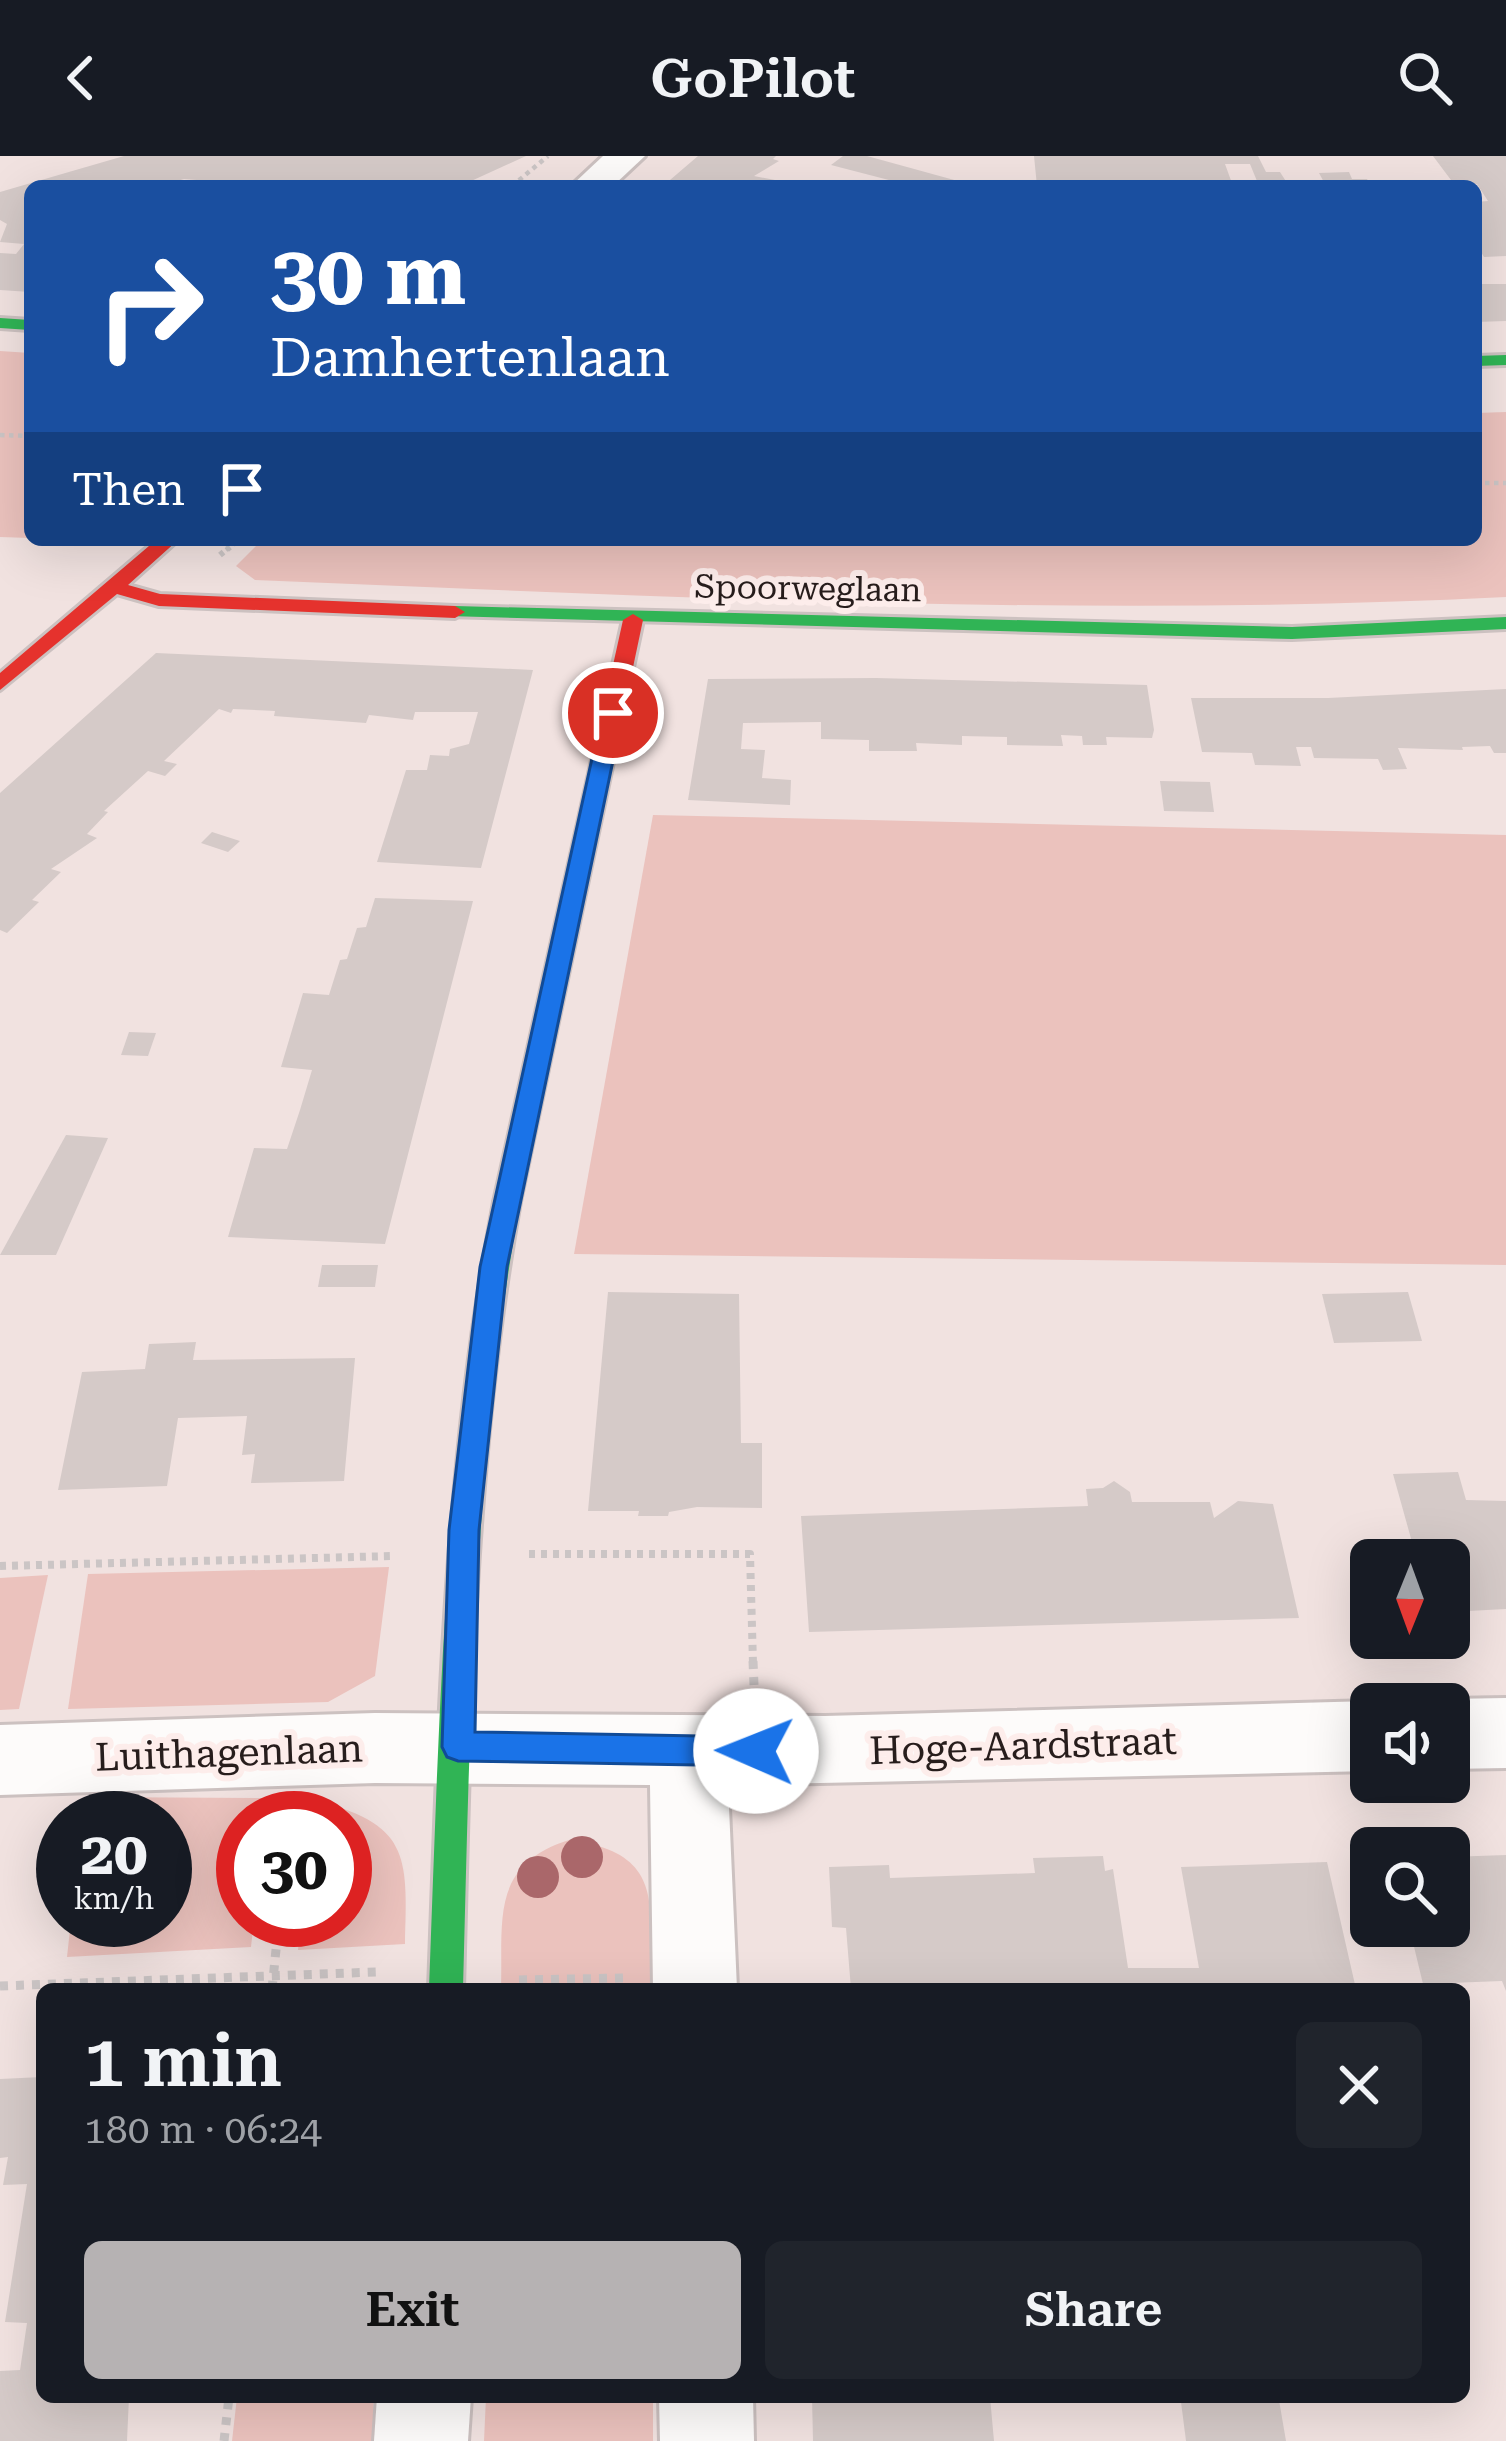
<!DOCTYPE html>
<meta charset="utf-8">
<style>
:root{--surface:#171b24;--page:#20242c;--text:#f1f3f6;--muted:#9ea1a6;--accent:#b6b2b3}
body{margin:0;font-family:"Roboto Serif",serif;background:var(--page);color:var(--text);height:100vh;display:flex;flex-direction:column;font-size:45px;white-space:nowrap}
*{box-sizing:border-box;margin:0}
p{font-size:39px;color:var(--muted)}
.icon{flex:none;width:66px;height:66px;fill:none;stroke:currentColor;stroke-width:2;stroke-linecap:round;stroke-linejoin:round}
.map{position:relative;flex:1;overflow:hidden}
.sheet{position:absolute;left:36px;top:1827px;width:1434px;height:420px;display:flex;flex-direction:column;background:var(--surface);border-radius:18px;box-shadow:0 12px 48px #0002}
.sheet>*{flex:none}
.guide{position:absolute;left:24px;top:24px;width:1458px;height:366px;border-radius:18px;box-shadow:0 12px 48px #0002;background:#1a4fa0;color:#fff;overflow:hidden}
.needle{width:78px;rotate:181deg}
.buttons{position:absolute;left:1350px;top:1383px;display:grid;gap:24px}
.buttons a{display:grid;place-items:center;width:120px;height:120px;border-radius:18px;background:var(--surface);box-shadow:0 12px 48px #0002;font-size:60px}
.speed{position:absolute;left:36px;top:1635px;display:flex;gap:24px;font-size:60px;font-weight:700;text-align:center}
.speed>*{display:grid;place-content:center;width:156px;height:156px;border-radius:50%;background:var(--surface);box-shadow:0 12px 48px #0002;line-height:1}
.speed small{font-size:30px;font-weight:400}
.speed .limit{border:18px solid #d22;background:#fff;color:#111}
.pin{position:absolute;display:grid;place-items:center;width:102px;height:102px;color:#fff;margin:-51px;border:6px solid #fff;border-radius:50%;box-shadow:0 3px 12px #0007}
.me{position:absolute;width:132px;margin:-66px;rotate:271deg;stroke-linejoin:round;filter:drop-shadow(0 0 9px #0008)}
.turn{display:flex;align-items:center;gap:42px;height:252px;padding:0 48px;font-size:54px}
.turn .icon{width:156px;height:156px;stroke-width:2.5}
.turn b{display:block;font-size:84px;line-height:102px}
.then{display:flex;align-items:center;height:114px;padding:0 48px;background:#0003;gap:24px;font-size:45px}
.round{display:grid;place-items:center;flex:none;width:126px;height:126px;border-radius:18px;background:var(--page)}
.summary{display:flex;align-items:center;justify-content:space-between;height:204px;padding:0 48px}
h1{font-size:72px;font-weight:600;line-height:90px}
.action{display:flex;gap:24px;margin-top:auto;padding:24px 48px}
.action a{flex:1;height:138px;border-radius:18px;background:var(--accent);color:#111;font-size:48px;font-weight:600;line-height:138px;text-align:center}
.action a+a{background:var(--page);color:var(--text)}
header{display:flex;justify-content:space-between;align-items:center;height:156px;padding:0 48px;background:var(--surface);font-size:54px;font-weight:600}
.map>svg:first-child{display:block}
.green{fill:#ebc2bd}
.building{fill:#d5cac8}
.lines{fill:none;stroke-linecap:round;stroke-linejoin:round}
.street-casing{stroke:#ccc1c0;stroke-width:6}
.fast-casing{stroke:#ccc1c0;stroke-width:6}
.jam-casing{stroke:#ccc1c0;stroke-width:6}
.path-far3{stroke:#cbc5c5;stroke-width:4.5;stroke-dasharray:4.5 4.5;stroke-linecap:butt}
.path-far2{stroke:#cbc5c5;stroke-width:6;stroke-dasharray:4.5 4.5;stroke-linecap:butt}
.path-far1{stroke:#cbc5c5;stroke-width:8;stroke-dasharray:6 6;stroke-linecap:butt}
.path{stroke:#cbc5c5;stroke-width:9;stroke-dasharray:8 8;stroke-linecap:butt}
.street{fill:#fdfbfa;fill-rule:evenodd}
.fast{fill:#30b455;fill-rule:evenodd}
.jam{fill:#e5322d;fill-rule:evenodd}
.tree{fill:#aa676a}
.route{fill:#1a73e8;stroke:#114b97;stroke-width:3}
.labels{text-anchor:middle;dominant-baseline:central;stroke-width:12;stroke-linejoin:round;paint-order:stroke}
.far-street-label{font-size:33px;fill:#271d1c;stroke:#fdedeb}
.street-label{font-size:39px;fill:#271d1c;stroke:#fdedeb}
</style>
<header><svg class="icon" aria-label="back" viewBox="0 0 24 24"><path d="M15 5l-7 7 7 7"/></svg>GoPilot<svg class="icon" aria-label="search" viewBox="0 0 24 24"><circle cx="10" cy="10" r="6"/><path d="M15 15l6 6"/></svg></header>
<div class="map">
<svg width="1506" height="2285" viewBox="0 0 1506 2285">
<rect width="100%" height="100%" fill="#f1e2e0"/>
<g class="green">
<path d="M0,195L30,197V382L0,381Z"/>
<path d="M1506,256V441C1089,462 672,441 255,424L236,410L262,384H1476V257Z"/>
<path d="M653,659L1506,679V1109L574,1098Z"/>
<path d="M389,1411L375,1520L328,1546L68,1553L88,1418Z"/>
<path d="M48,1419L19,1553L0,1554V1422Z"/>
<path d="M85,1641L270,1642L267,1662H243V1764H254L251,1791L67,1801L71,1764H165V1662H83Z"/>
<path d="M312,1644C409,1667 408,1698 405,1788L298,1794L301,1764H345V1662H310Z"/>
<path d="M569,1684C669,1697 649,1753 650,1833H501C503,1763 490,1709 569,1684Z"/>
<path d="M237,2241H374L372,2285H232Z"/>
<path d="M486,2241H653V2285H484Z"/>
</g>
<g class="building">
<path d="M124,0H526L469,26L477,30H271L184,23L160,30H30V136L0,134V97L16,98L24,88L0,86L7,68L0,64V36Z"/>
<path d="M698,0H776L773,3L779,5L754,20L775,24L770,30H663Z"/>
<path d="M843,0H867L976,30H912L831,9Z"/>
<path d="M1034,0H1258L1266,16H1280L1289,30H1259L1250,8H1225L1233,30H1037Z"/>
<path d="M1433,0H1506V100L1484,101L1476,88V46L1488,45L1477,28H1454Z"/>
<path d="M1349,16L1352,23H1367L1371,30H1326L1319,17Z"/>
<path d="M1476,128H1506V165L1476,166Z"/>
<path d="M156,497L533,514L481,712L377,706L406,614H427L430,599L449,600L450,593L469,588L478,556H415L413,564L369,559L366,567L274,560L275,555L233,553L231,557L219,553L164,605L177,608L165,620L148,615L104,655L108,656L87,678L97,682L51,713L61,716L32,744L39,746L7,777L0,774V637Z"/>
<path d="M876,522L1147,529L1154,574L1152,582L1106,581L1107,589H1083L1082,580L1061,579L1063,590L1007,589V581L962,580V589L916,587L917,595H869V584L821,583V566L743,567L741,593L765,594L762,622L791,624L790,649L688,644L708,523Z"/>
<path d="M1506,533V597H1494L1490,590L1462,591L1463,594L1398,592L1407,613L1383,614L1378,603L1314,602L1311,591H1296L1301,610L1255,609L1252,597L1202,596L1191,542H1328Z"/>
<path d="M1160,625L1210,626L1214,656L1164,655Z"/>
<path d="M212,676L240,685L228,696L201,687Z"/>
<path d="M375,742L473,745L385,1088L228,1081L254,992L287,993L300,954L312,914L281,911L303,837L329,839L340,804L347,803L357,772L366,771Z"/>
<path d="M129,876L156,877L148,900L121,899Z"/>
<path d="M66,979L108,982L56,1099H0Z"/>
<path d="M322,1109H378L375,1131H318Z"/>
<path d="M608,1136L739,1138L741,1287H762V1352L697,1351L669,1356L668,1360H638L639,1355H588Z"/>
<path d="M1408,1136L1422,1185L1334,1187L1322,1138Z"/>
<path d="M196,1186L193,1204L355,1202L344,1325L251,1327L255,1298L242,1299L247,1260L178,1262L167,1330L58,1334L82,1216L145,1213L149,1188Z"/>
<path d="M1458,1316L1466,1344L1506,1345V1453L1449,1456V1404H1417L1393,1318Z"/>
<path d="M1114,1325L1130,1336L1132,1346H1210L1214,1362L1238,1345L1273,1348L1299,1462L809,1476L801,1360L1088,1350L1086,1333L1103,1332Z"/>
<path d="M1506,1699V1835L1502,1825L1423,1828L1409,1770H1449V1701Z"/>
<path d="M1103,1700L1105,1715L1113,1713L1128,1812H1199L1181,1711L1327,1706L1356,1833H851L846,1772L832,1771L829,1711L889,1709L890,1722L1035,1717L1033,1702Z"/>
<path d="M42,1921V2241H129L127,2285H0V2215L20,2214L27,2167L5,2166L27,2028L3,2029L8,2001L0,2002V1923Z"/>
<path d="M812,2241H990L994,2285H813Z"/>
<path d="M1279,2244L1286,2285H1186L1181,2246Z"/>
</g>
<g class="lines">
<g class="street-casing">
<g id="street">
<path d="M603,0H645L613,30H571Z"/>
<path d="M1506,1542V1612L1449,1613V1548H1436L1449,1543Z"/>
<path d="M1371,1545L1378,1548H1371V1615L728,1629L737,1833H653L650,1629L375,1627L0,1639V1569L375,1557L825,1560Z"/>
<path d="M377,2241H471L468,2285H374Z"/>
<path d="M659,2241H753L754,2285H660Z"/>
</g>
</g>
<g class="fast-casing">
<g id="fast">
<path d="M0,162L30,164V174L0,172Z"/>
<path d="M1506,199V209L1476,210V200Z"/>
<path d="M455,450L1292,471L1506,461V473L1292,483L448,460V452Z"/>
<path d="M507,1036L520,1046C473,1307 470,1569 463,1833H429C439,1569 444,1306 494,1046Z"/>
</g>
</g>
<g class="jam-casing">
<g id="jam">
<path d="M156,384H178L128,429L160,438L455,450L465,456L455,462L159,450L117,438L0,534V517Z"/>
<path d="M633,458L643,464L520,1046L507,1056L494,1046L623,464Z"/>
</g>
</g>
<g class="path-far3">
<path d="M512,30L548,0"/>
<path d="M0,279L30,280"/>
<path d="M1476,327H1506"/>
<path d="M226,394L240,384"/>
</g>
<path class="path-far2" d="M220,399L230,391"/>
<g class="path-far1">
<path d="M529,1398H750L753,1508"/>
<path d="M0,1410L394,1400"/>
</g>
<g class="path">
<path d="M753,1505L754,1529"/>
<path d="M519,1824L624,1822"/>
<path d="M0,1830L376,1816"/>
<path d="M272,1833L279,1764"/>
<path d="M224,2285L229,2241"/>
</g>
<use href="#street" class="street"/>
<use href="#fast" class="fast"/>
<use href="#jam" class="jam"/>
</g>
<g class="tree">
<circle cx="582" cy="1701" r="21"/>
<circle cx="538" cy="1721" r="21"/>
</g>
<path class="route" d="M613,550L623,557L507,1111L479,1374L475,1576L756,1581L767,1585L772,1595L767,1606L756,1610L458,1605L447,1601L442,1591L449,1374L480,1111L602,557Z"/>
<g class="labels">
<g class="far-street-label">
<text transform="translate(808 432) rotate(1)">Spoorweglaan</text>
</g>
<g class="street-label">
<text transform="translate(1023 1590) rotate(-2)">Hoge-Aardstraat</text>
<text transform="translate(229 1597) rotate(-2)">Luithagenlaan</text>
</g>
</g>
</svg>
<div class="buttons">
<a><svg class="needle" viewBox="-14 -14 28 28"><path d="M0-13l5 13h-10z" fill="#e53935"/><path d="M0 13l5-13h-10z" fill="#9ea1a6"/></svg></a>
<a><svg class="icon" aria-label="sound" viewBox="0 0 24 24"><path d="M4 9h4l5-4v14l-5-4H4zM17 9q2 3 0 6"/></svg></a>
<a><svg class="icon" aria-label="search" viewBox="0 0 24 24"><circle cx="10" cy="10" r="6"/><path d="M15 15l6 6"/></svg></a>
</div>
<div class="speed"><div>20<small>km/h</small></div><div class="limit">30</div></div>
<div class="pin" style="left:613px;top:557px;background:#d93025"><svg class="icon" aria-label="arrive" viewBox="0 0 24 24"><path d="M6 21V4h12l-3 4 3 4H6"/></svg></div>
<svg class="me" style="left:756px;top:1595px" viewBox="-20 -20 40 40"><circle r="19" fill="#fff"/><path d="M0-13L10 11 0 6-10 11z" fill="#1a73e8"/></svg>
<div class="guide">
<div class="turn"><svg class="icon" aria-label="right" viewBox="0 0 24 24"><path d="M7 20v-9h11M14 6l5 5-5 5"/></svg><div><b>30 m</b>Damhertenlaan</div></div>
<div class="then">Then<svg class="icon" aria-label="arrive" viewBox="0 0 24 24"><path d="M6 21V4h12l-3 4 3 4H6"/></svg></div>
</div>
<section class="sheet">
<div class="summary"><div><h1>1 min</h1><p>180 m · 06:24</p></div><a class="round"><svg class="icon" aria-label="close" viewBox="0 0 24 24"><path d="M6 6l12 12M18 6L6 18"/></svg></a></div>
<div class="action"><a>Exit</a><a>Share</a></div>
</section>
</div>
